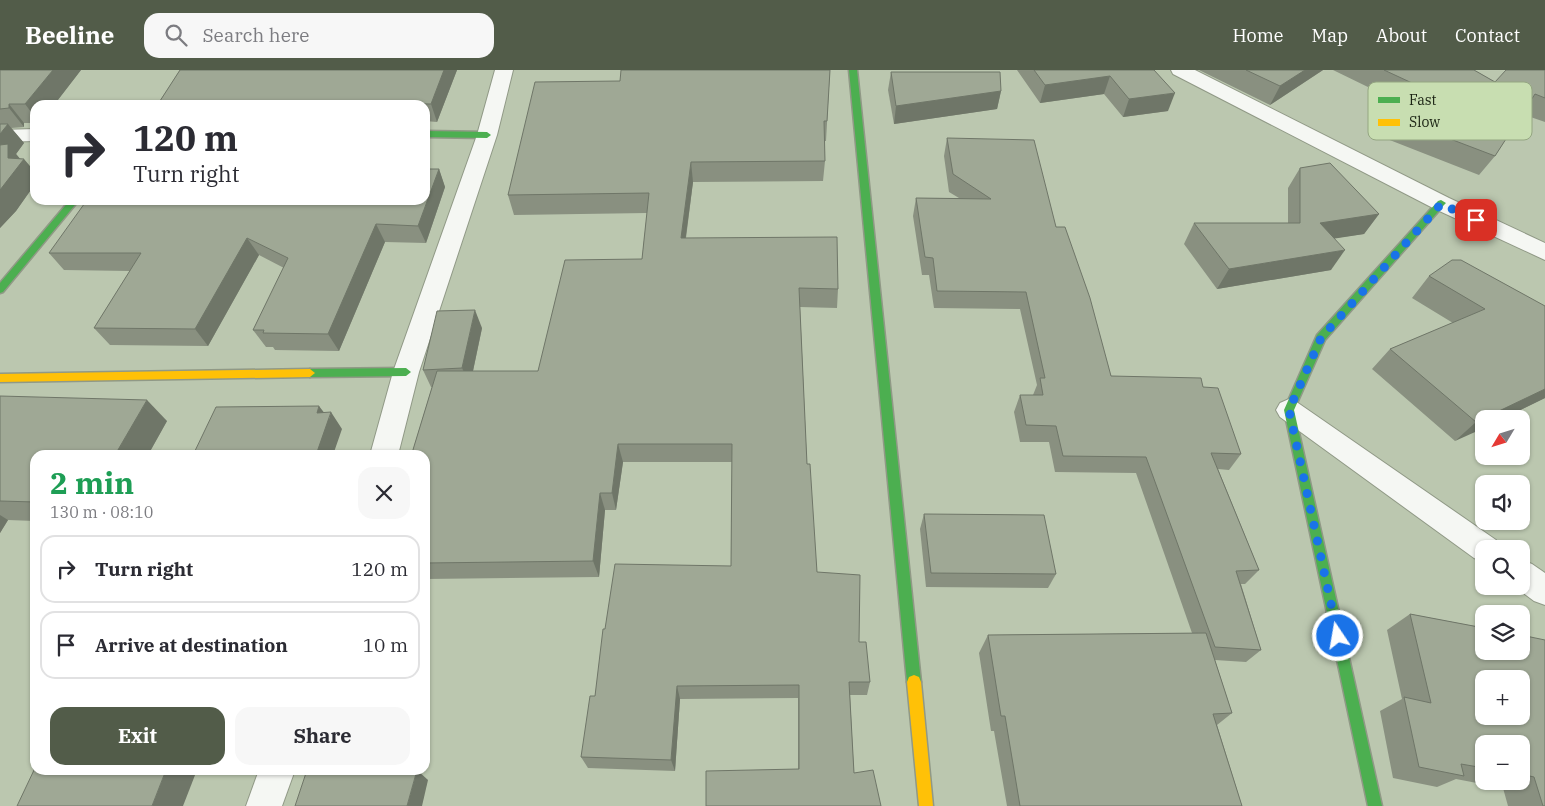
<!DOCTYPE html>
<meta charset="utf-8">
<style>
:root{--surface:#fff;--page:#f7f7f7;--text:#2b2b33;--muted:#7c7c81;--line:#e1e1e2;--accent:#525c49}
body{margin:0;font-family:"IBM Plex Serif",serif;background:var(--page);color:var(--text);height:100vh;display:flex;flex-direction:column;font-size:19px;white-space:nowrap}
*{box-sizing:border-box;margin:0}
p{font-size:16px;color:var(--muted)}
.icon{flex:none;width:28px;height:28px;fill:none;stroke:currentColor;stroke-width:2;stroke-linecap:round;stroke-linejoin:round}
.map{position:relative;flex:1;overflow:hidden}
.drawer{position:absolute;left:30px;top:380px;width:400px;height:325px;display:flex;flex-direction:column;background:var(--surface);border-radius:15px;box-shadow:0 1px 4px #0004}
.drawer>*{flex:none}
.top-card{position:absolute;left:30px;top:30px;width:400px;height:105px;border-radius:15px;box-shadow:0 1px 4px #0004;background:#fff;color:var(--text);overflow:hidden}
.needle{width:32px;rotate:232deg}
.fabs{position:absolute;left:1475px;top:340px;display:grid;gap:10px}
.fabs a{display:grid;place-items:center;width:55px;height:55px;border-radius:10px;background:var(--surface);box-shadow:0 1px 4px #0004;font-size:25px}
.pin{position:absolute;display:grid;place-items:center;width:42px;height:42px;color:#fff;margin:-21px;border-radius:10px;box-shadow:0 2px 8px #0006}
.me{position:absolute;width:55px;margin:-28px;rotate:348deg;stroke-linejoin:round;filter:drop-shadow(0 0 4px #0008)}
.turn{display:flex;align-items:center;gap:18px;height:105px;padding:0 20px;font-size:22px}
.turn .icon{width:65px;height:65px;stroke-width:2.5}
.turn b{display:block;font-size:35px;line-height:42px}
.round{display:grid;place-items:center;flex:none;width:52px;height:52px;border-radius:15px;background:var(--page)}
.overview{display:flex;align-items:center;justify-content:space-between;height:85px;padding:0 20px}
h1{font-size:30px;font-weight:800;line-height:38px;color:#1e9e55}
.action{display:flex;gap:10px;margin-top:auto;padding:10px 20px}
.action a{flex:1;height:58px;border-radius:15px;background:var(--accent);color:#fff;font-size:20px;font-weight:800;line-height:58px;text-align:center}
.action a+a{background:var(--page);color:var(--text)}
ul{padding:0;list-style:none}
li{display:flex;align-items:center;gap:15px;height:68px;margin:0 10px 8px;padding:0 10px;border:2px solid var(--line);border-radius:15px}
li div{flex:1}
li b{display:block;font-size:19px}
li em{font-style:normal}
header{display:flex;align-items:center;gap:30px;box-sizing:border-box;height:70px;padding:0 25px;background:var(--accent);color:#fff}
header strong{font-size:24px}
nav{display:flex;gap:28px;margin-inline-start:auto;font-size:18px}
.search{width:350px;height:45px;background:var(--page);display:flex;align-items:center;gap:12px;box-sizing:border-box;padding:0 18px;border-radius:15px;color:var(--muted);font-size:19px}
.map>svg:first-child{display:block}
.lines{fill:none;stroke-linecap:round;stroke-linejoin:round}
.street-casing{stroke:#909986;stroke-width:2}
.fast-casing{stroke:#909986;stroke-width:3}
.slow-casing{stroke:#909986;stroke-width:3}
.street{fill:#f5f7f3;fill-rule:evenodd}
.fast{fill:#4caf50;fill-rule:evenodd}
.slow{fill:#ffc107;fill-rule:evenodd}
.wall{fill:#899080;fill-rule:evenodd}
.shaded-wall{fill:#6f7668}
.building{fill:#9fa895;stroke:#6f7668;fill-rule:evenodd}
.route{stroke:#1a73e8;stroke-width:9;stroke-dasharray:0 16.2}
.key{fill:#c8deb1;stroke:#94a681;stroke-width:1}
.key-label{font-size:14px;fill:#1a2212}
</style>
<header>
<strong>Beeline</strong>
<div class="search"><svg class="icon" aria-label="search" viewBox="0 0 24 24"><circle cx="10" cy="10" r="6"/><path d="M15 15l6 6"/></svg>Search here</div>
<nav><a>Home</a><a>Map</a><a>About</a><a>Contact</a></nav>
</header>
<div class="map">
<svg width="1545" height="736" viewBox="0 0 1545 736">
<rect width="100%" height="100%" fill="#bbc7af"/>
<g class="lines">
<g class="street-casing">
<g id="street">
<path d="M495,0H513L497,65L419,302L398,385H370L393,302L477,65Z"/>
<path d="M1171,0H1195L1449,128L1545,173V190L1433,138L1173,4Z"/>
<path d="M35,59V71L0,72V60Z"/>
<path d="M1289,329L1298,333L1496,470L1500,479H1484V492L1474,488L1280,347L1276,340L1280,333Z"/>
<path d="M1521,490L1532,494L1545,503V535L1534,531L1514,516H1521Z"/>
<path d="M259,700H295L282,736H246Z"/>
</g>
</g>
<g class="fast-casing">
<g id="fast">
<path d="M849,0H857L921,612L919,617L914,619L909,617L907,612Z"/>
<path d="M425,61L487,62L491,65L487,68L425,67Z"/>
<path d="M70,130H79L3,222L0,223V213Z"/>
<path d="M1441,130L1446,133L1444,135L1325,270L1294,340L1382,736H1368L1284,340L1317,265L1438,131Z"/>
<path d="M406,298L411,302L406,306L310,307L305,303L310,299Z"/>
</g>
</g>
<g class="slow-casing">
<g id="slow">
<path d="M310,299L315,303L310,307L0,312V304Z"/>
<path d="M914,605L919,607L921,612L933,736H919L907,612L909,607Z"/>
</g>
</g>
<use href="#street" class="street"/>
<use href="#fast" class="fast"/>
<use href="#slow" class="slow"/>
</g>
<g class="wall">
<path d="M0,0H81L54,35H35V53H24V57L11,58L24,73L16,84L20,89L35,102V114L16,141L0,158Z"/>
<path d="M180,0H457L437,52L425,51V35H159L158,34Z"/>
<path d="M830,0L826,71H824L825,91L823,111L693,112L686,168L838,219L837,238L800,237L807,394L817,502L859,572L870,612L867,625H850L854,703L881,736L798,699V628L680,629L675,701L588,698L581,687L595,626L605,559L731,496L732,392H623L616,440H605L599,507L425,509V385H413L412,383L432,317H431L423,300L482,258L473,301H538L642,189L647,143L514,145L508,125L620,11Z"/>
<path d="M1017,0H1154L1168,41L1123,47L1104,24L1040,33Z"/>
<path d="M1199,0H1323L1270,35Z"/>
<path d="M1333,0H1474L1495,12L1545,0V52L1522,44L1495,86L1479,105L1382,67L1395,48L1407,36Z"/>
<path d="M891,2L1001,21L997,39L894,54L888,20Z"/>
<path d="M947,68L1056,157L1111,306L1203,317L1241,384L1229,400L1218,399L1259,500L1245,514H1241L1261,580L1246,592L1215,590L1232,643L1217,655L1242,736H1007L994,661H991L979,583L988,565L1192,563L1136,403L1055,402L1049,372H1020L1014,342L1020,325H1033L1037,315L1020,239L934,238L929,205H922L913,146L916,128H959L949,122L944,86Z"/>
<path d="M1300,98L1379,144L1364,164L1335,168L1331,200L1217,219L1184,174L1194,153H1288V118Z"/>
<path d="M439,99L445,117L426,173L385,172L339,281L275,280L273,277H266L253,260L284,198L259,185L208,276L110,275L94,258L130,201L64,200L49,183L425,130Z"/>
<path d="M1429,206L1545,236V328L1502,349H1484L1455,371L1372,299L1390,279L1453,253L1412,228Z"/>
<path d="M0,326L167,351L148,385H35V451L8,450L0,463Z"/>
<path d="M924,444L1056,504L1048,518L926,517L920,459Z"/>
<path d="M1410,544L1484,558L1545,736H1508L1503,718L1456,709L1437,717L1393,708L1380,641L1402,629L1387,560ZM1484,674H1521V711H1484Z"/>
</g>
<g class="shaded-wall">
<path d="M53,0H81L54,35H35V47L25,34Z"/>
<path d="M444,0H457L437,52L431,34Z"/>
<path d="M1305,0H1323L1270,35L1280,16Z"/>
<path d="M1110,6L1104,24L1040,33L1045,15Z"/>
<path d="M1001,21L997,39L894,54L896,36Z"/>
<path d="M1175,23L1168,41L1123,47L1129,29Z"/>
<path d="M9,34L24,53V57L9,38Z"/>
<path d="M8,54L24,73L16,84L22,91L24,89L35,102V114L16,141L0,158V64Z"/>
<path d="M691,92L693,112L683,188L681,168Z"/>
<path d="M439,99L445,117L426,173L418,156Z"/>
<path d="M1379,144L1364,164L1306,173L1320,153Z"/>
<path d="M376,154L385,172L339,281L328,264Z"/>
<path d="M247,168L259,185L208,276L195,259Z"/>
<path d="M1345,180L1331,200L1217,219L1229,199Z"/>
<path d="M475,240L482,258L470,315L462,298Z"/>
<path d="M1545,319V328L1502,349H1484V358L1455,371L1476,352Z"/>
<path d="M147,330L167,351L148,385H115Z"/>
<path d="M319,336L329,349L331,342L342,359L333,385H316L317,343Z"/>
<path d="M618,374L623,392L616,440L612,423Z"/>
<path d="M600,423L605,440L599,507L593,491Z"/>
<path d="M0,445L8,450L0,463Z"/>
<path d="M677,616L680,629L675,701L671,690Z"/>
<path d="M166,700H197L183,736H152Z"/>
<path d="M417,700L428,710L422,736H407Z"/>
</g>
<g class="building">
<path d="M0,0H53L25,34H9V38L0,39Z"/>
<path d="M180,0H444L431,34L358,33L357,35H301L303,32L158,34Z"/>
<path d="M621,0H830L827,51H824L825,91L691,92L681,168L837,167L838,219L799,218L807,394H810L817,502L860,505L859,572H866L870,612H849L854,703L873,700L881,736H706V701L799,699V615L677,616L671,690L581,687L590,626H595L603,559H605L615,494L731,496L732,374H618L612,423H600L593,491L425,493V385H422L423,383H412L437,301H538L565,190L642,189L649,123L508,125L535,12L620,11Z"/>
<path d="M1034,0H1154L1175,23L1129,29L1110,6L1045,15Z"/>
<path d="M1246,0H1305L1280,16Z"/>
<path d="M1384,0H1474L1495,12L1506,0H1545V28L1535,24L1495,86L1395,48L1425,19Z"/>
<path d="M891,2H1000L1001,21L896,36Z"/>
<path d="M0,54H8L0,64Z"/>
<path d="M947,68L1034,70L1056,157H1065L1090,228L1111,306L1201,308L1203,317L1218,318L1241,384L1211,383L1259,500L1236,501L1261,580L1215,577L1146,387L1063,386L1056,356L1026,355L1020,325H1043L1040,308H1045L1026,222L937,221L933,188L925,187L916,128L991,129L953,104Z"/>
<path d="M8,74V88L24,89L0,120V75Z"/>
<path d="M1330,93L1379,144L1320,153L1345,180L1229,199L1194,153H1300V98Z"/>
<path d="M425,99H439L418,156L376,154L328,264L263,263L264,260H253L288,188L247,168L195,259L94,258L141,183H49L87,130H425Z"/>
<path d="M1452,190H1461L1545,236V319L1476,352L1390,279L1485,239L1429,206Z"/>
<path d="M475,240L462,298L423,300L437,241Z"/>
<path d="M0,326L147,330L115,385H35V432L0,431Z"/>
<path d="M319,336L317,343L331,342L316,385H193L216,337Z"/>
<path d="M924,444L1044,445L1056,504L931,503Z"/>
<path d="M1410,544L1484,558V581H1521V565L1545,570V736H1543L1534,707L1521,704V674H1484V698L1461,694L1464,706L1419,697L1404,627L1431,633ZM1484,609H1521V646H1484Z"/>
<path d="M1206,563L1232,643L1213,644L1242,736H1020L1005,646H1001L988,565Z"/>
<path d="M35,698V700H166L152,736H17Z"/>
<path d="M307,700H417L407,736H295Z"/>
</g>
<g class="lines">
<path class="route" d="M1338,566L1289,340L1321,268L1441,134L1476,150"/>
</g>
<rect x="1368" y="12" width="164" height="58" rx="8" class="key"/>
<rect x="1378" y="27" width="22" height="6" fill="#4caf50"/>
<rect x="1378" y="49" width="22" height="7" fill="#ffc107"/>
<g class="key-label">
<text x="1409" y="35">Fast</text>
<text x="1409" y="57">Slow</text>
</g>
</svg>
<div class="fabs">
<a><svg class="needle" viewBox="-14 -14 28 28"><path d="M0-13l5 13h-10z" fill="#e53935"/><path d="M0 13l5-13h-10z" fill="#7c7c81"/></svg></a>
<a><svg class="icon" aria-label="sound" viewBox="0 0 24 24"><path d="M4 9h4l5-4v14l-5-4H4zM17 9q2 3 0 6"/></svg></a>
<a><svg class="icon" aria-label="search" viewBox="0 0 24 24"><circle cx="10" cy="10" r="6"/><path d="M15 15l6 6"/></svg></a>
<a><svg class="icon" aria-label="layers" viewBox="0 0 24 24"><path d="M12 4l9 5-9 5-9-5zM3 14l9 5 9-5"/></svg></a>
<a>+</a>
<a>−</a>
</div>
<div class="pin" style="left:1476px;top:150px;background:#d93025"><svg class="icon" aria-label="arrive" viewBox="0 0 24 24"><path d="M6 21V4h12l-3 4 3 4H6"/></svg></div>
<svg class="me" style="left:1338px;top:566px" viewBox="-20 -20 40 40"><circle r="17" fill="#1a73e8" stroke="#fff" stroke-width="3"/><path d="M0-11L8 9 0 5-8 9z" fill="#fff"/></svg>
<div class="top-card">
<div class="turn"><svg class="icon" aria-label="right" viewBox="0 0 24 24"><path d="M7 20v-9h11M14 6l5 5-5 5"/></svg><div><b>120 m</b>Turn right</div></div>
</div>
<section class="drawer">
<div class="overview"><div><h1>2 min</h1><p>130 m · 08:10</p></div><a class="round"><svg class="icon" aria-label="close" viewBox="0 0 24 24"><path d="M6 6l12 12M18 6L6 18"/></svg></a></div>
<ul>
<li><svg class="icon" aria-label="right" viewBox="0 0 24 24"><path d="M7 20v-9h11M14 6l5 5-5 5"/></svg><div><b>Turn right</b></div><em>120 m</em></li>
<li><svg class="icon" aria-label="arrive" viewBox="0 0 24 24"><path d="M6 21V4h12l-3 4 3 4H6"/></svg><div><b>Arrive at destination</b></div><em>10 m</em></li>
</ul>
<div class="action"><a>Exit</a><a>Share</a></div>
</section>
</div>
